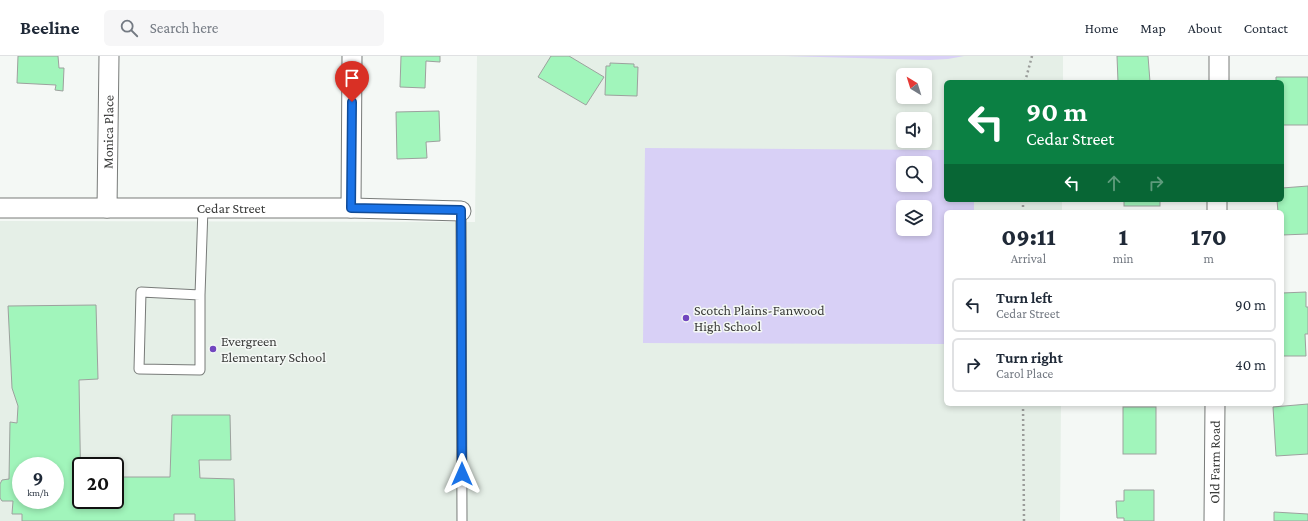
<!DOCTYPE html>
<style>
:root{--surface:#fff;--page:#f6f6f7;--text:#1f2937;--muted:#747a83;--line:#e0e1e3}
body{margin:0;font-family:"Crimson Pro",serif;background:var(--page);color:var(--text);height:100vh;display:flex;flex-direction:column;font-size:15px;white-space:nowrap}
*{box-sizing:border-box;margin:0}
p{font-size:13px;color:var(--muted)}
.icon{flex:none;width:22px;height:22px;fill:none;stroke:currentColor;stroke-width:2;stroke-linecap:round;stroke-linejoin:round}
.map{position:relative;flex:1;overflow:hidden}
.details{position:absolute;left:944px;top:154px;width:340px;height:196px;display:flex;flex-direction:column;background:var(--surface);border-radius:6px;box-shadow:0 2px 6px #0003}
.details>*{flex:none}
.banner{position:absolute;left:944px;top:24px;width:340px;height:122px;border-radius:6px;box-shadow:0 2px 6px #0003;background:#0b8043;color:#fff;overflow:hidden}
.needle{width:26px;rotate:322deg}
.controls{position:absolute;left:896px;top:12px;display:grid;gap:8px}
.controls a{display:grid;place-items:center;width:36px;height:36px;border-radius:6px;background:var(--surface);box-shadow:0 2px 6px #0003;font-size:20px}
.speed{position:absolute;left:12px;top:401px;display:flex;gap:8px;font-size:20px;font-weight:700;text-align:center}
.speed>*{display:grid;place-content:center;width:52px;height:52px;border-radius:50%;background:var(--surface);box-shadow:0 2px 6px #0003;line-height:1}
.speed small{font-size:10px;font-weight:400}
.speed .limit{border:2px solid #111;border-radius:6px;background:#fff;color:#111}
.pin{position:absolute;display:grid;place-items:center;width:34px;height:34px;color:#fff;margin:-41px -17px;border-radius:50% 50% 50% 0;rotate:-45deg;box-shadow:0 0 4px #0007}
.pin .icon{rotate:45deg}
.me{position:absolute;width:44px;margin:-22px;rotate:0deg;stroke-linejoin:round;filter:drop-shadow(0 0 3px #0008)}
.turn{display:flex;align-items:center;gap:14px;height:84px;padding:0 16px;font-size:18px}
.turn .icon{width:52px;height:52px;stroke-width:2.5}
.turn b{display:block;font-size:28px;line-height:34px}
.lanes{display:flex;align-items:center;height:38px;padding:0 16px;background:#0003;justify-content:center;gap:20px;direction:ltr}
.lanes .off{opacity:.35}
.eta{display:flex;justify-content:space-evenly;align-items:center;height:68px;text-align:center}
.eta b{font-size:24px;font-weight:800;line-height:28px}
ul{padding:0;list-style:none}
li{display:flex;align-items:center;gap:12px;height:54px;margin:0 8px 6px;padding:0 8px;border:2px solid var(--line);border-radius:6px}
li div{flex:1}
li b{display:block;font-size:15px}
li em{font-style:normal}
header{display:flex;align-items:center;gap:24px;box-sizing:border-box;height:56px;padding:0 20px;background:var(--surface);border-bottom:1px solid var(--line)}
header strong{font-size:19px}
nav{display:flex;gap:22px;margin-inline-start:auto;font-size:14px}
.search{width:280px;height:36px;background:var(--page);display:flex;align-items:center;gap:10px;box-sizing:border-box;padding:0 14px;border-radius:6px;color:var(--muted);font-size:15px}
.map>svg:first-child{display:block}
.built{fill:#e5efe7;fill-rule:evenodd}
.green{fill:#d8d0f6;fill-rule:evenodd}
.building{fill:#a1f5bb;stroke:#9da19e;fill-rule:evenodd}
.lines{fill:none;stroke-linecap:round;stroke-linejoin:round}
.lane-casing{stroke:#787b79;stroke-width:11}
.street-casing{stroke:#787b79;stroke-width:21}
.path{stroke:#9a9c9a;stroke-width:2.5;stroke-dasharray:2 3;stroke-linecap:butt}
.lane{stroke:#fff;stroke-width:9}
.street{stroke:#fff;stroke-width:19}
.route-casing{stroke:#114b97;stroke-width:10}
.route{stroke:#1a73e8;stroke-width:7}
.poi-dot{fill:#7146bf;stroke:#f4f8f5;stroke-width:1.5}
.labels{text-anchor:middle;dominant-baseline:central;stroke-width:3;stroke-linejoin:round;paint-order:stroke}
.street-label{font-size:14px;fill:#3b3c3b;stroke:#f4f8f5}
.poi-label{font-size:14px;fill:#3b3c3b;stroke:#f4f8f5;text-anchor:start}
</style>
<header>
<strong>Beeline</strong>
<div class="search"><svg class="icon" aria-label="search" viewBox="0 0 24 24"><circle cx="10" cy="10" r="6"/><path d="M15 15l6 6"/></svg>Search here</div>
<nav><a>Home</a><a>Map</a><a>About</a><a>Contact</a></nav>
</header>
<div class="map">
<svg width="1308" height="465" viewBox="0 0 1308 465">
<rect width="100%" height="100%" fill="#f4f8f5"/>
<path class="built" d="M477,0H1063V26H946V144H1062V156H946V348H1061L1060,465H0V165L475,166ZM903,19H925V41H903ZM903,63H925V85H903ZM903,107H925V129H903ZM903,151H925V173H903ZM21,410H55V444H21ZM81,410H115V444H81Z"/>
<g class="green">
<path d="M784,0H964L948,3L929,4Z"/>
<path d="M645,92L946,94V144H974V156H946V288L643,287ZM903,107H925V129H903ZM903,151H925V173H903Z"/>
</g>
<g class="building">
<path d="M18,0H58L59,12H64L63,35L55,34L56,29L17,27Z"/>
<path d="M401,0H440V6L426,5L425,32L400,31Z"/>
<path d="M551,0H569L604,21L586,49L538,21Z"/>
<path d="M1117,0H1148L1150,26H1118Z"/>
<path d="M610,7L634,8V11H638L637,40L605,39L606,10H610Z"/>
<path d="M1276,21H1308V69H1282V26H1276Z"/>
<path d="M439,55L440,85L426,86L427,102L397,103L396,56Z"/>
<path d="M1308,130V178L1282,179V156H1278L1277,144H1282V132Z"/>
<rect x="1124" y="144" width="36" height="6"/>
<path d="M1306,236V251H1308V278H1305L1306,300H1282V237Z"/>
<path d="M96,249L98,323L79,324L81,444H115V421H170L172,359H230L231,404H199L200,422L234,423L235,465H195V458H174V465H22V458H12L13,445H2L0,442V428L2,424L9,423L10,366L17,367L18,350L12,332L8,250ZM21,410H55V444H21Z"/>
<path d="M1308,348V398L1276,400L1273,351Z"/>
<rect x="1123" y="351" width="33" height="47"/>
<path d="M1124,434H1154V465H1124V462H1117L1116,445H1124Z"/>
<path d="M1274,456L1308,458V465H1274Z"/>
</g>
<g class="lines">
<g class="lane-casing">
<g id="lane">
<path d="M461,155L462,465"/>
<path d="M200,239V314L139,313L141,236L200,239L203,152"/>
</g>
</g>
<g class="street-casing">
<g id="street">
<path d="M1219,26V0"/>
<path id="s1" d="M0,152H351L461,155"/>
<path id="s2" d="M107,152L109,0"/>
<path d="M351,152L352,0"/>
<path d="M1217,156V144"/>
<path id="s3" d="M1214,465L1215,348"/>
</g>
</g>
<g class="path">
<path d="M1025,26L1032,0"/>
<path d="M1023,144V156"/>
<path d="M1023,348L1024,465"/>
</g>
<use href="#lane" class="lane"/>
<use href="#street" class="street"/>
</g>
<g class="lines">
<g class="route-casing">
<path id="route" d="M352,46L351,152L461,154L462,418"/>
</g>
<use href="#route" class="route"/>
</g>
<g class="poi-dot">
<circle cx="686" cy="262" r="4"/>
<circle cx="213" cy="293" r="4"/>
</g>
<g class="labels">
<g class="street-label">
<text stroke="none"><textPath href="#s2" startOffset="76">Monica Place</textPath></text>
<text stroke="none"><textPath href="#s1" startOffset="231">Cedar Street</textPath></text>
<text stroke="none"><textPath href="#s3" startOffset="59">Old Farm Road</textPath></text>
</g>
<g class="poi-label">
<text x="694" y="254">Scotch Plains-Fanwood<tspan x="694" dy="16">High School</tspan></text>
<text x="221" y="285">Evergreen<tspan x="221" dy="16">Elementary School</tspan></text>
</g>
</g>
</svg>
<div class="controls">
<a><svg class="needle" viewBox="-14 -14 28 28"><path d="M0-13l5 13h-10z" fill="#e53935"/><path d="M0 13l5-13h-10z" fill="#747a83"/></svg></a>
<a><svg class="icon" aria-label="sound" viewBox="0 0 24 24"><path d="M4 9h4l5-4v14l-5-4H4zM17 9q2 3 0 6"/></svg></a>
<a><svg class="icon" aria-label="search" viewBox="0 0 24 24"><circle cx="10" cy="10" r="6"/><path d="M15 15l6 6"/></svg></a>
<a><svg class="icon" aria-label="layers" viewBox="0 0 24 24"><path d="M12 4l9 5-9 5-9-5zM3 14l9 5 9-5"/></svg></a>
</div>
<div class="speed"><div>9<small>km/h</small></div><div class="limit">20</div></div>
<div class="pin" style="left:352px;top:46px;background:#d93025"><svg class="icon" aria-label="arrive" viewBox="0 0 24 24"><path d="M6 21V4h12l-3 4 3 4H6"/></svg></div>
<svg class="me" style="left:462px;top:418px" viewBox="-20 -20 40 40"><path d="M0-17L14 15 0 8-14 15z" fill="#1a73e8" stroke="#fff" stroke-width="4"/></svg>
<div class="banner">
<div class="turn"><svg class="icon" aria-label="left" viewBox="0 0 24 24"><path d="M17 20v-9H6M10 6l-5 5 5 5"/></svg><div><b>90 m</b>Cedar Street</div></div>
<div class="lanes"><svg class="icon" aria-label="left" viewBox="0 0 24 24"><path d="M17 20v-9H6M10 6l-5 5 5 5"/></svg><svg class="icon off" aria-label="ahead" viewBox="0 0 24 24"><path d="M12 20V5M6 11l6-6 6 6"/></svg><svg class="icon off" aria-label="right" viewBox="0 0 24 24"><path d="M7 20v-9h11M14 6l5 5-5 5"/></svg></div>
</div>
<section class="details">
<div class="eta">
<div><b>09:11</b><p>Arrival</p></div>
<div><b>1</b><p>min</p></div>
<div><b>170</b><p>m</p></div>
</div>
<ul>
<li><svg class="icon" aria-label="left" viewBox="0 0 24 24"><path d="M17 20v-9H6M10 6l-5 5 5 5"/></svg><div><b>Turn left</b><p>Cedar Street</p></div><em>90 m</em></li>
<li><svg class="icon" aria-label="right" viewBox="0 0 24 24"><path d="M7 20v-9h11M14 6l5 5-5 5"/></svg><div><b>Turn right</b><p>Carol Place</p></div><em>40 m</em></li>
</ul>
</section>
</div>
